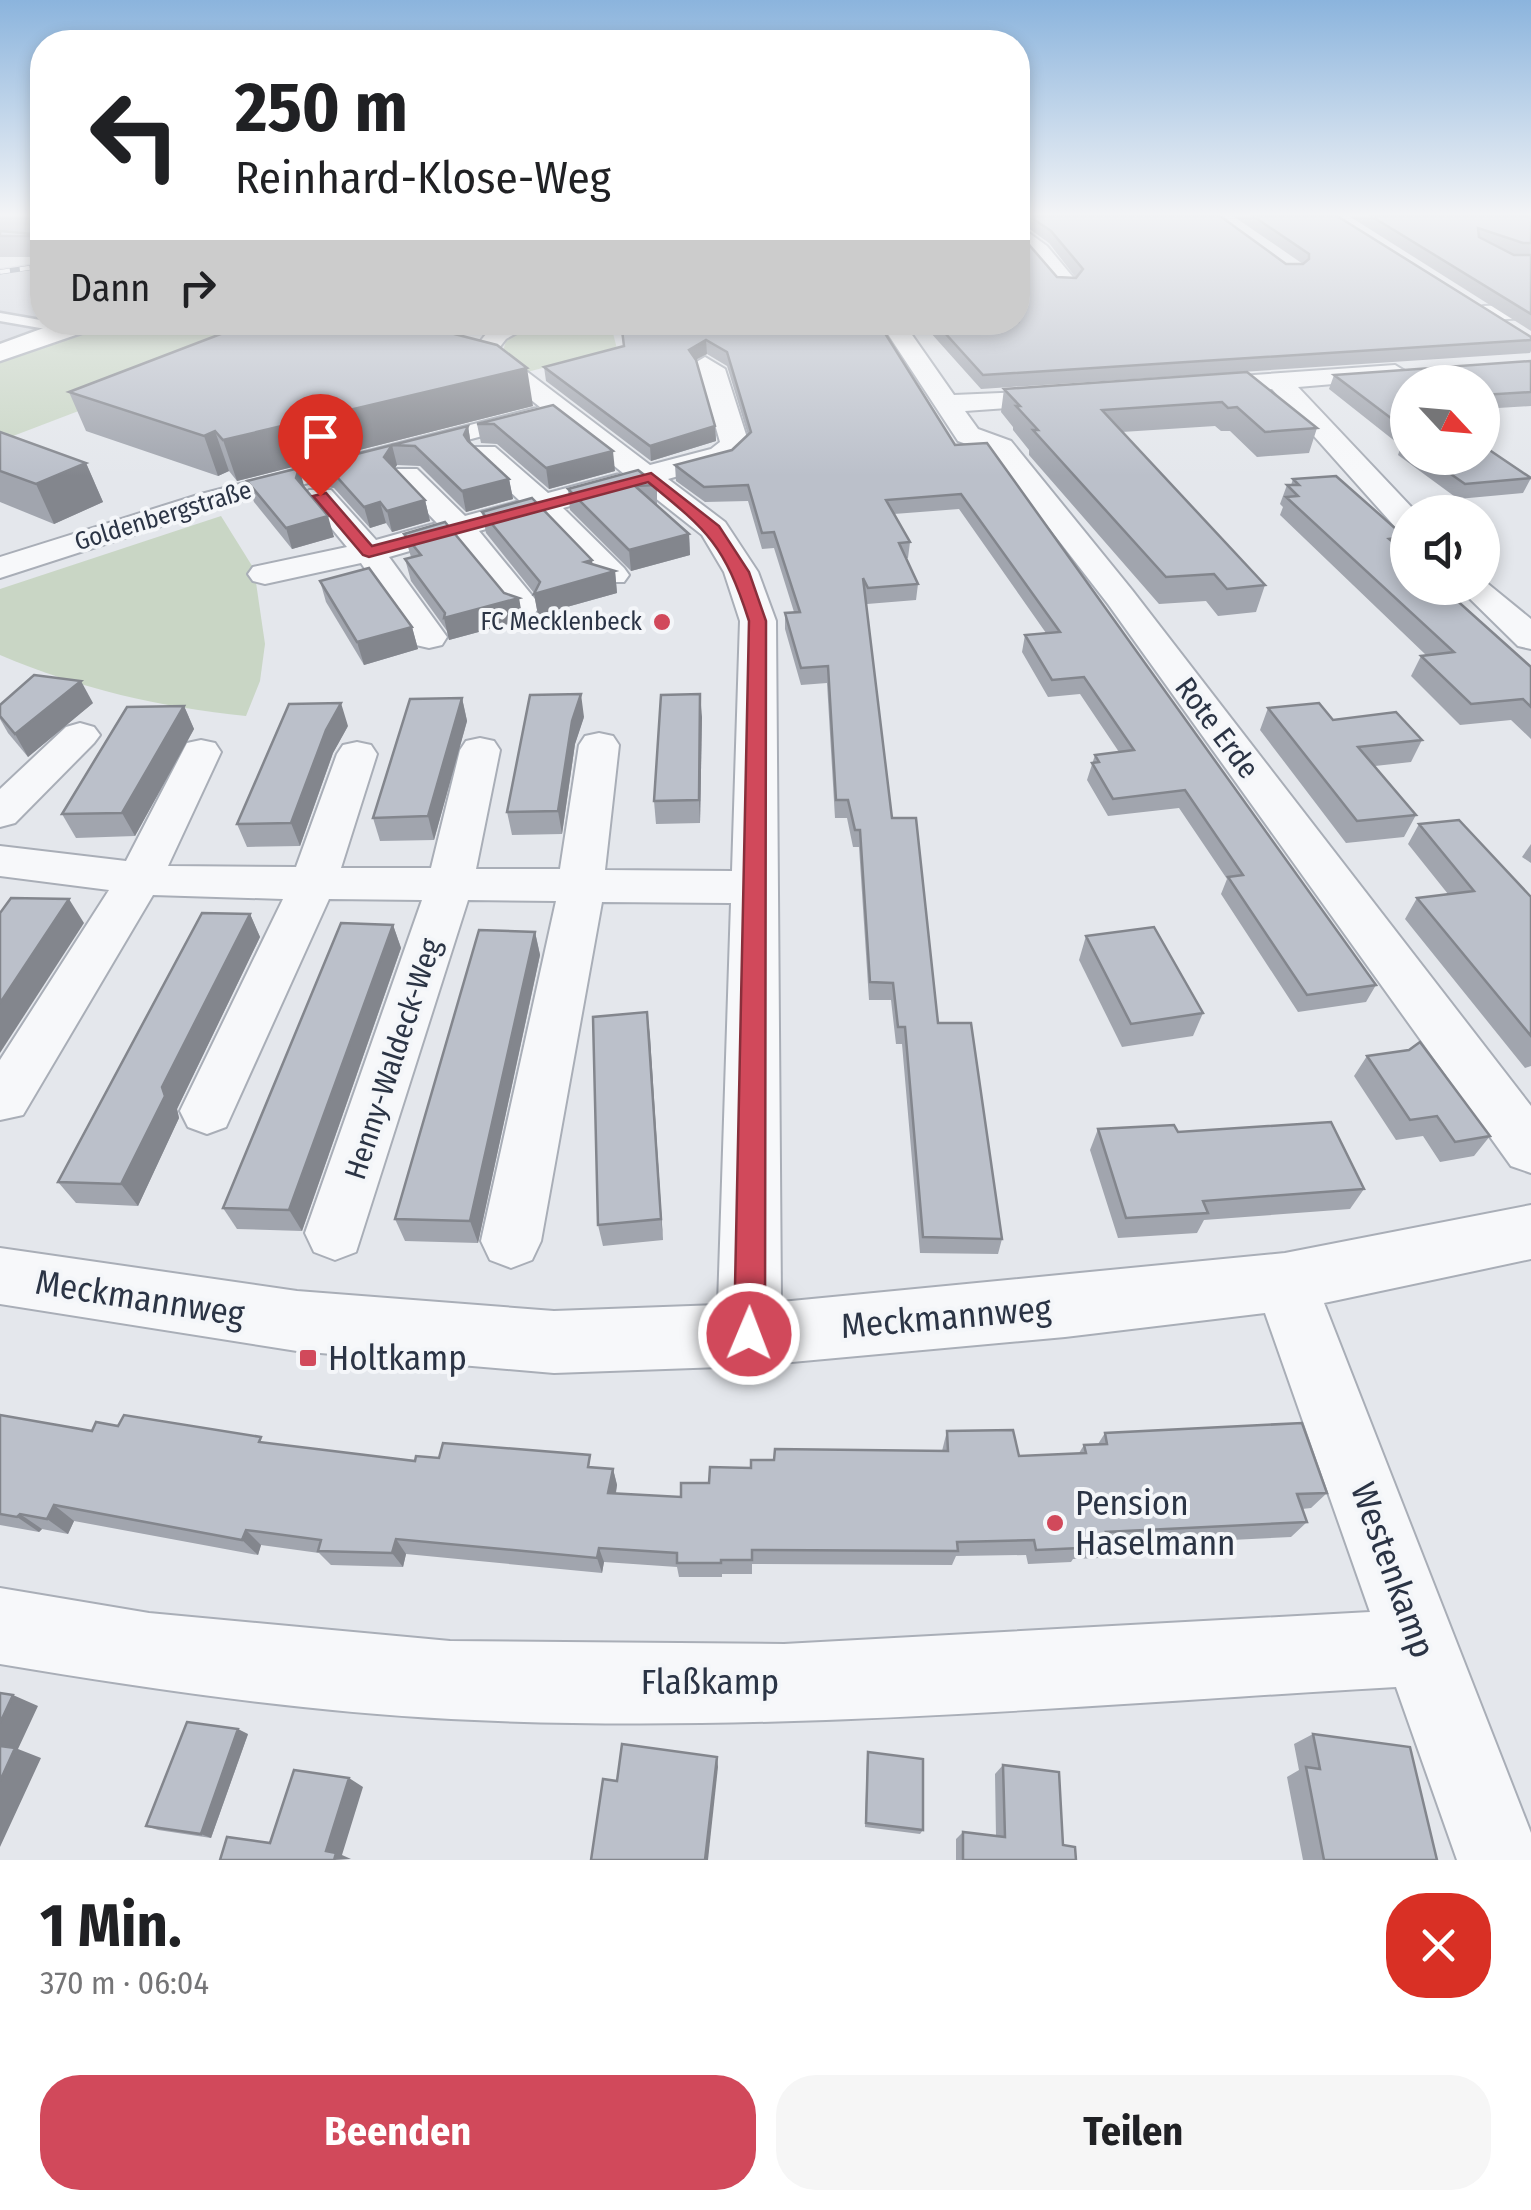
<!DOCTYPE html>
<html lang="de">
<meta charset="utf-8">
<style>
:root{--surface:#fff;--page:#f6f6f6;--text:#202124;--muted:#757577;--accent:#d1495b}
body{margin:0;font-family:"Fira Sans Condensed",sans-serif;background:var(--page);color:var(--text);height:100vh;display:flex;flex-direction:column;font-size:38px;white-space:nowrap}
*{box-sizing:border-box;margin:0}
p{font-size:32px;color:var(--muted)}
.icon{flex:none;width:55px;height:55px;fill:none;stroke:currentColor;stroke-width:2;stroke-linecap:round;stroke-linejoin:round}
.map{position:relative;height:1860px;overflow:hidden}
.side{display:flex;flex-direction:column;background:var(--surface);flex:1}
.side>*{flex:none}
.hud{position:absolute;left:30px;top:30px;width:1000px;height:305px;border-radius:40px;box-shadow:0 5px 15px #0003;background:#fff;color:var(--text);overflow:hidden}
.needle{width:65px;rotate:116deg}
.buttons{position:absolute;left:1390px;top:365px;display:grid;gap:20px}
.buttons a{display:grid;place-items:center;width:110px;height:110px;border-radius:50%;background:var(--surface);box-shadow:0 5px 15px #0003;font-size:50px}
.pin{position:absolute;display:grid;place-items:center;width:85px;height:85px;color:#fff;margin:-102px -42px;border-radius:50% 50% 50% 0;rotate:-45deg;box-shadow:0 0 10px #0007}
.pin .icon{rotate:45deg}
.me{position:absolute;width:110px;margin:-55px;rotate:1deg;stroke-linejoin:round;filter:drop-shadow(0 0 8px #0008)}
.turn{display:flex;align-items:center;gap:35px;height:210px;padding:0 40px;font-size:45px}
.turn .icon{width:130px;height:130px;stroke-width:2.5}
.turn b{display:block;font-size:70px;line-height:85px}
.then{display:flex;align-items:center;height:95px;padding:0 40px;background:#0003;gap:20px;font-size:38px}
.round{display:grid;place-items:center;flex:none;width:105px;height:105px;border-radius:40px;background:var(--page)}
.headline{display:flex;align-items:center;justify-content:space-between;height:170px;padding:0 40px}
h1{font-size:60px;font-weight:700;line-height:75px}
.cta{display:flex;gap:20px;margin-top:auto;padding:20px 40px}
.cta a{flex:1;height:115px;border-radius:40px;background:var(--accent);color:#fff;font-size:40px;font-weight:700;line-height:115px;text-align:center}
.cta a+a{background:var(--page);color:var(--text)}
.map>svg:first-child{display:block}
.built{fill:#d2d6de}
.green{fill:#c9d6c5}
.lines{fill:none;stroke-linecap:round;stroke-linejoin:round}
.service-casing{stroke:#a9aeb7;stroke-width:5}
.minor-casing{stroke:#a9aeb7;stroke-width:4}
.secondary-casing{stroke:#a9aeb7;stroke-width:5}
.service{fill:#f7f8fa;fill-rule:evenodd}
.minor{fill:#f7f8fa;fill-rule:evenodd}
.secondary{fill:#fff;fill-rule:evenodd}
.rail-casing{stroke:#7d8696;stroke-width:5}
.rail{stroke:#f4f6f9;stroke-width:4;stroke-dasharray:10;stroke-linecap:butt}
.wall{fill:#a1a5ae}
.shaded-wall{fill:#83868d}
.building{fill:#bbc0ca;stroke:#83868d;stroke-width:2.5}
.route{fill:#d1495b;stroke:#882f3b;stroke-width:2.5}
.poi-dot{fill:#d1495b;stroke:#f4f6f9;stroke-width:4}
.labels{text-anchor:middle;dominant-baseline:central;stroke-width:8;stroke-linejoin:round;paint-order:stroke}
.far-street-label{font-size:25px;fill:#2b3445;stroke:#f4f6f9}
.far-poi-label{font-size:25px;fill:#2b3445;stroke:#f4f6f9;text-anchor:end}
.street-label{font-size:30px;fill:#2b3445;stroke:#f4f6f9}
.near-street-label{font-size:35px;fill:#2b3445;stroke:#f4f6f9}
.near-poi-label{font-size:35px;fill:#2b3445;stroke:#f4f6f9;text-anchor:start}
</style>
<div class="map">
<svg width="1531" height="1860" viewBox="0 0 1531 1860">
<rect width="100%" height="100%" fill="#e4e7ec"/>
<path class="built" d="M42,262V322L52,323L0,341V268Z"/>
<g class="green">
<path d="M105,323H309L0,441V362Z"/>
<path d="M611,325L617,349L527,372L503,351L506,341L524,330Z"/>
<path d="M221,516L254,569L265,644L260,681L246,716C160,707 80,689 0,655V589Z"/>
</g>
<g class="lines">
<g class="service-casing">
<path id="service" d="M0,313L69,325L75,329L69,333L0,321Z"/>
</g>
<g class="minor-casing">
<g id="minor">
<path d="M1018,225L1047,246L1077,282L1074,287H1058L1018,241Z"/>
<path d="M1531,304V318L1483,320L1472,313L1483,306Z"/>
<path d="M504,322H536L506,339L499,348L501,352L650,465L711,449L720,442L700,372L693,364L705,357L725,369L749,444L731,461L668,479L725,522L758,572L776,621L781,1302L1285,1253L1531,1205V1259L1324,1303L1531,1833V1860H1457L1396,1687C1082,1705 765,1735 451,1719C300,1711 149,1689 0,1664V1588L149,1613L450,1641L784,1644L1370,1612L1265,1313L1065,1337L749,1366L554,1373L297,1351L0,1304V1248L297,1291L554,1311L718,1305L731,903L602,902L541,1241L532,1260L511,1268L490,1260L481,1241L556,901L468,900L356,1252L335,1260L314,1252L305,1233L422,900L329,899L226,1127L207,1134L188,1127L180,1111L283,899L153,895L23,1115L0,1120V1060L109,890L0,876V846L126,861L187,743L201,740L215,743L221,752L168,866L296,867L337,754L343,745L357,742L371,745L377,754L341,868H431L460,750L466,741L480,738L494,741L500,750L476,869H560L579,745L585,736L599,733L613,736L619,745L605,870L732,871L740,621L724,572L702,535L640,486L563,508L624,568L629,575L624,582H600L536,515L479,531L535,599L540,606L535,613L523,616L511,613L451,539L389,557L447,637L442,645L429,648L416,645L361,563L265,584L253,581L248,574L253,567L347,547L305,496L309,490H331L376,540L437,523L397,481L392,475L397,469H417L465,516L520,501L475,459L471,453L475,447H495L548,493L623,473L553,417L223,506L0,578V557L201,494L540,407L482,361L475,348L490,329Z"/>
<path d="M880,322H903L954,395L1075,390L1079,396L1075,402L1066,404L965,411L978,429L1011,441L1132,590L1531,1106V1173L1511,1166L1108,604L991,453L958,441Z"/>
<path d="M1395,365L1408,373L1404,378L1298,387L1416,512H1408V531L1397,529L1272,389L1197,395L1184,387L1197,379Z"/>
<path d="M1482,579L1531,619V649L1518,646L1459,588H1482Z"/>
<path d="M80,723L94,727L100,735L94,743L15,823L0,827V789L66,727Z"/>
</g>
</g>
<g class="secondary-casing">
<path id="secondary" d="M60,322H100L96,328L0,361V344Z"/>
</g>
<use href="#service" class="service"/>
<use href="#minor" class="minor"/>
<use href="#secondary" class="secondary"/>
<g class="rail-casing">
<path id="rail" d="M0,272L42,266"/>
</g>
<use href="#rail" class="rail"/>
</g>
<g class="wall">
<rect x="0" y="216" width="42" height="41"/>
<path d="M1018,216H1220L1286,264H1303L1233,216H1337L1531,337V351L1530,353L981,389L921,322H1018L1057,277L1076,278L1049,243L1020,222Z"/>
<path d="M1349,216H1531V331Z"/>
<path d="M252,322H491L461,336L533,406L237,481L229,471L218,476L86,431L69,392Z"/>
<path d="M878,322L955,445L1376,985L1366,1002L1298,1012L1221,894L1227,879L1179,808L1108,816L1087,780L1095,755L1119,752L1080,694L1048,697L1022,652L1025,635L1046,633L959,509L894,514L910,542L908,558H906L918,584L916,600L867,604L866,602L892,818L938,1023L1002,1239L998,1254L920,1253L902,1044H896L891,1000H869L859,847H853L847,818H835L827,683L801,685L785,629V613L794,612L774,548L762,549L748,501L705,502L676,481L675,465L732,450L748,435L727,366L707,354L696,360L715,426L716,441L651,461L546,381L544,367L624,346Z"/>
<path d="M1531,361V406L1482,409V382H1408V458H1482L1531,478L1523,493L1458,499L1398,455L1401,446L1329,389L1334,375Z"/>
<path d="M1247,372L1317,428L1309,453L1257,457L1230,431H1221L1215,426L1122,432L1265,585L1256,612L1218,616L1206,601L1159,604L1029,455V450L1013,430V427L1001,412L1004,389Z"/>
<path d="M553,405L615,471L549,489L497,444L481,443L477,424Z"/>
<path d="M468,426L471,444L509,479L513,499L466,512L420,466L397,465L395,468L425,500L430,521L392,532L386,523L370,528L334,488L314,486L309,466Z"/>
<path d="M0,432L86,463L103,502L54,524L0,502Z"/>
<path d="M1293,479L1405,537L1400,549L1531,667V739L1511,720L1460,725L1411,676L1421,656L1426,655L1280,515L1283,507L1280,504L1287,485H1291Z"/>
<path d="M247,481L305,489L334,537L292,549L254,502Z"/>
<path d="M657,485V505L689,534L690,555L631,571L570,510L568,489Z"/>
<path d="M482,512L592,564L615,571L617,593L538,615L534,593L486,533Z"/>
<path d="M404,534L523,620L449,640L447,631L411,581L405,559L411,557Z"/>
<path d="M320,581L412,627L418,649L364,665L326,602Z"/>
<path d="M462,698L467,721L434,840L380,841L373,818Z"/>
<path d="M93,703L28,757L8,733L0,719V705Z"/>
<path d="M184,706L194,729L135,836L76,838L62,814Z"/>
<path d="M1268,708L1333,720L1422,740L1411,762L1375,766L1416,815L1404,837L1346,843L1260,730Z"/>
<path d="M584,717L575,744L562,834L512,835L507,812Z"/>
<path d="M702,717L700,823L656,824L654,801Z"/>
<path d="M348,726L333,753L300,846L247,847L237,824Z"/>
<path d="M1419,824L1531,897V1066L1525,1068L1405,919L1417,898L1448,894L1408,844Z"/>
<path d="M1531,844V863L1522,857Z"/>
<path d="M250,914L260,937L177,1109L179,1118L138,1206L76,1203L58,1182Z"/>
<path d="M393,925L401,948L302,1231L237,1229L223,1208Z"/>
<path d="M535,932L540,955L478,1243L405,1241L395,1219Z"/>
<path d="M1086,936L1203,1013L1193,1036L1122,1047L1079,960Z"/>
<path d="M647,1012L663,1240L603,1246L598,1225Z"/>
<path d="M1367,1056L1490,1136L1474,1156L1440,1162L1423,1136L1396,1140L1354,1076Z"/>
<path d="M1098,1129L1178,1132L1364,1189L1350,1209L1204,1220L1197,1233L1118,1238L1090,1150Z"/>
<path d="M0,1415L92,1431L118,1426L415,1461L613,1469L617,1485L616,1493L681,1497L709,1483L774,1460L942,1451L947,1431L1019,1456L1079,1453L1084,1445L1098,1444L1105,1433L1327,1493L1311,1508L1302,1509L1307,1522L1291,1537L1108,1546L1100,1558L1073,1559L1071,1562L1028,1564L1026,1555L956,1556L952,1565L752,1564V1574H722V1577H679L677,1567L604,1562L602,1573L406,1554L403,1567L331,1565L319,1553L261,1545L258,1555L74,1521L68,1534L42,1529L39,1532L0,1525Z"/>
<path d="M248,1734L211,1838L158,1830L146,1826Z"/>
<path d="M1313,1734L1437,1860H1303L1287,1777L1299,1770L1294,1744Z"/>
<path d="M868,1752L923,1830L920,1834L865,1827L867,1757Z"/>
<path d="M1003,1765L1063,1845L1076,1860H956V1839L963,1832L996,1836L995,1774Z"/>
</g>
<g class="shaded-wall">
<path d="M405,322H491L412,358Z"/>
<path d="M706,340L707,354L689,363V350Z"/>
<path d="M527,368L533,406L237,481L223,440Z"/>
<path d="M468,426L471,446L464,435Z"/>
<path d="M715,426L716,441L651,461L650,446Z"/>
<path d="M215,431L229,471L218,476L204,436Z"/>
<path d="M392,445L397,465L389,477L384,457Z"/>
<path d="M613,451L615,471L549,489L546,468Z"/>
<path d="M86,463L103,502L54,524L36,484Z"/>
<path d="M299,468L305,489L296,478Z"/>
<path d="M509,479L513,499L466,512L462,491Z"/>
<path d="M425,500L430,521L392,532L387,511Z"/>
<path d="M380,502L386,523L370,528L364,507Z"/>
<path d="M328,516L334,537L292,549L286,528Z"/>
<path d="M689,534L690,555L631,571L629,550Z"/>
<path d="M592,560L594,577L615,571L617,593L538,615L534,594L585,562Z"/>
<path d="M519,598L523,620L449,640L444,618Z"/>
<path d="M412,627L418,649L364,665L357,642Z"/>
<path d="M81,681L93,703L28,757L15,734Z"/>
<path d="M581,694L584,717L575,744L562,834L558,811L572,721Z"/>
<path d="M700,694L702,717L700,823L699,800Z"/>
<path d="M462,698L467,721L434,840L428,816Z"/>
<path d="M341,703L348,726L333,753L300,846L291,823L326,730Z"/>
<path d="M184,706L194,729L135,836L122,813Z"/>
<path d="M69,899L84,923L0,1053V1003Z"/>
<path d="M250,914L260,937L177,1109L179,1118L138,1206L121,1184L162,1087Z"/>
<path d="M393,925L401,948L302,1231L289,1210Z"/>
<path d="M535,932L540,955L478,1243L470,1221Z"/>
<path d="M647,1012L650,1036L663,1240L661,1219Z"/>
<path d="M613,1469L617,1485L613,1508L608,1493Z"/>
<path d="M54,1505L74,1521L68,1534L47,1519Z"/>
<path d="M20,1514L42,1529L39,1532L17,1517Z"/>
<path d="M246,1530L261,1545L258,1555L242,1540Z"/>
<path d="M396,1539L406,1554L403,1567L392,1553Z"/>
<path d="M599,1548L604,1562L602,1573L597,1558Z"/>
<path d="M13,1695L38,1706L18,1749L41,1758L0,1847V1723Z"/>
<path d="M238,1729L248,1734L211,1838L201,1834Z"/>
<path d="M717,1757L718,1767L708,1860H705Z"/>
<path d="M349,1778L363,1787L342,1855L351,1859L334,1860L326,1851Z"/>
</g>
<g class="building">
<path d="M34,216H42V236H0V231L33,234L37,230Z"/>
<path d="M1029,216H1220L1286,264H1303L1309,259V254L1253,216H1337L1531,337V340L983,375L935,322H1018V232L1057,277L1076,278L1083,269L1051,231Z"/>
<path d="M1371,216H1531V243H1523L1478,228L1479,237L1514,255H1531V314Z"/>
<path d="M252,322H408L497,345L527,368L223,440L215,431L204,436L69,392Z"/>
<path d="M621,322H878L955,445L987,443L1376,985L1307,995L1228,877L1243,875L1185,790L1113,799L1092,763L1099,762L1095,755L1134,750L1084,677L1052,680L1025,635L1060,632L961,494L886,500L910,542L899,543L918,584L868,588L863,578L892,818H916L938,1023H971L1002,1239L923,1237L905,1027H898L893,983L870,982L860,830H855L848,800H836L828,666L801,668L785,613L800,612L774,532L762,533L748,485L704,487L675,465L732,450L751,432L727,352L706,340L689,350L696,360L715,426L650,446L544,367L624,346Z"/>
<path d="M1531,361V392L1482,395V382H1408V431L1334,375Z"/>
<path d="M1247,372L1317,428L1265,432L1237,407L1228,408L1222,402L1102,410L1265,585L1227,589L1214,574L1166,577L1033,430H1038L1016,406H1020L1004,389Z"/>
<path d="M553,405L613,451L546,468L494,424H477Z"/>
<path d="M468,426L464,435L468,441L509,479L462,491L415,446L392,445L384,457L425,500L387,511L380,502L364,507L328,467L309,466Z"/>
<path d="M0,432L86,463L36,484L0,471Z"/>
<path d="M1482,445L1531,478L1465,484L1428,458H1482Z"/>
<path d="M299,468L296,478L328,516L286,528L247,481Z"/>
<path d="M638,470L657,485L635,486L689,534L629,550L568,489Z"/>
<path d="M1336,476L1405,537L1389,539L1408,555V588H1443L1531,667V707L1523,699L1471,704L1421,656L1454,652L1286,497L1298,496L1287,485H1299L1293,479Z"/>
<path d="M532,498L592,560L585,562L615,571L534,594L540,582L482,512Z"/>
<path d="M445,522L504,593L519,598L444,618L445,613L405,559L421,555L404,534Z"/>
<path d="M369,568L412,627L357,642L320,581Z"/>
<path d="M34,675L81,681L15,734L0,716V705Z"/>
<path d="M581,694L572,721L558,811L507,812L530,695Z"/>
<path d="M700,694L699,800L654,801L661,695Z"/>
<path d="M462,698L428,816L373,818L410,699Z"/>
<path d="M341,703L326,730L291,823L237,824L289,704Z"/>
<path d="M1319,703L1333,720L1396,712L1422,740L1358,747L1416,815L1357,821L1268,708Z"/>
<path d="M184,706L122,813L62,814L127,707Z"/>
<path d="M1459,820L1531,897V1036L1417,898L1474,891L1419,824Z"/>
<path d="M11,898L69,899L0,1003V913Z"/>
<path d="M202,913L250,914L162,1087L165,1096L121,1184L58,1182Z"/>
<path d="M341,923L393,925L289,1210L223,1208Z"/>
<path d="M1154,927L1203,1013L1131,1024L1086,936Z"/>
<path d="M479,930L535,932L470,1221L395,1219Z"/>
<path d="M647,1012L661,1219L598,1225L593,1017Z"/>
<path d="M1420,1042L1490,1136L1455,1142L1437,1116L1410,1120L1367,1056L1409,1050Z"/>
<path d="M1331,1122L1364,1189L1203,1201L1208,1213L1126,1218L1098,1129L1174,1125L1178,1132Z"/>
<path d="M0,1415L92,1431L96,1422L118,1426L124,1415L261,1437L259,1442L415,1461L416,1456L439,1458L443,1443L590,1455L588,1467L613,1469L608,1493L681,1497V1483H709L710,1467L751,1468V1460H774L775,1449L948,1451L947,1431L1013,1430L1019,1456L1086,1453L1084,1445L1107,1444L1105,1433L1302,1423L1327,1493L1297,1494L1307,1522L1106,1532L1110,1543L1080,1545V1548L1036,1550L1034,1540L957,1542L958,1551L752,1550V1560H721V1563H677V1553L599,1548L597,1558L396,1539L392,1553L318,1551L321,1540L246,1530L242,1540L54,1505L47,1519L20,1514L17,1517L0,1514Z"/>
<path d="M0,1693L13,1695L0,1723Z"/>
<path d="M187,1722L238,1729L201,1834L146,1826Z"/>
<path d="M1313,1734L1410,1747L1437,1860H1324L1306,1767L1320,1769Z"/>
<path d="M622,1744L717,1757L705,1860H591L603,1779L617,1781Z"/>
<path d="M0,1746L15,1748L0,1781Z"/>
<path d="M868,1752L923,1759V1830L866,1823Z"/>
<path d="M1003,1765L1059,1772L1063,1845L1075,1847L1076,1860H963V1832L1005,1837Z"/>
<path d="M294,1770L349,1778L326,1851L336,1853L334,1860H220L227,1837L270,1843Z"/>
</g>
<linearGradient id="sky" x2="0" y2="1"><stop stop-color="#8bb4dd"/><stop offset="0.45" stop-color="#f3f4f6"/><stop offset="1" stop-color="#f3f4f6" stop-opacity="0"/></linearGradient>
<rect width="1531" height="476" fill="url(#sky)"/>
<path class="route" d="M651,473L719,526L749,572L766,621L765,1334L760,1345L749,1349L738,1345L734,1334L749,621C724,544 709,532 648,482L369,557L363,555L313,496L326,493L372,546Z"/>
<g class="poi-dot">
<circle cx="662" cy="622" r="10"/>
<rect x="298" y="1348" width="20" height="20" rx="5"/>
<circle cx="1055" cy="1523" r="10"/>
</g>
<g class="labels">
<g class="far-street-label">
<text transform="translate(163 516) rotate(-17)">Goldenbergstraße</text>
</g>
<g class="far-poi-label">
<text x="642" y="622">FC Mecklenbeck</text>
</g>
<g class="street-label">
<text transform="translate(1217 728) rotate(53)">Rote Erde</text>
<text transform="translate(393 1059) rotate(-72)">Henny-Waldeck-Weg</text>
</g>
<g class="near-street-label">
<text transform="translate(140 1298) rotate(9)">Meckmannweg</text>
<text transform="translate(946 1317) rotate(-5)">Meckmannweg</text>
<text transform="translate(1393 1570) rotate(70)">Westenkamp</text>
<text x="710" y="1682">Flaßkamp</text>
</g>
<g class="near-poi-label">
<text x="328" y="1358">Holtkamp</text>
<text x="1075" y="1503">Pension<tspan x="1075" dy="40">Haselmann</tspan></text>
</g>
</g>
</svg>
<div class="buttons">
<a><svg class="needle" viewBox="-14 -14 28 28"><path d="M0-13l5 13h-10z" fill="#e53935"/><path d="M0 13l5-13h-10z" fill="#757577"/></svg></a>
<a><svg class="icon" aria-label="sound" viewBox="0 0 24 24"><path d="M4 9h4l5-4v14l-5-4H4zM17 9q2 3 0 6"/></svg></a>
</div>
<div class="pin" style="left:320px;top:496px;background:#d93025"><svg class="icon" aria-label="arrive" viewBox="0 0 24 24"><path d="M6 21V4h12l-3 4 3 4H6"/></svg></div>
<svg class="me" style="left:749px;top:1334px" viewBox="-20 -20 40 40"><circle r="17" fill="#d1495b" stroke="#fff" stroke-width="3"/><path d="M0-11L8 9 0 5-8 9z" fill="#fff"/></svg>
<div class="hud">
<div class="turn"><svg class="icon" aria-label="left" viewBox="0 0 24 24"><path d="M17 20v-9H6M10 6l-5 5 5 5"/></svg><div><b>250 m</b>Reinhard-Klose-Weg</div></div>
<div class="then">Dann<svg class="icon" aria-label="right" viewBox="0 0 24 24"><path d="M7 20v-9h11M14 6l5 5-5 5"/></svg></div>
</div>
</div>
<section class="side">
<div class="headline"><div><h1>1 Min.</h1><p>370 m · 06:04</p></div><a class="round" style="background:#d93025;color:#fff"><svg class="icon" aria-label="close" viewBox="0 0 24 24"><path d="M6 6l12 12M18 6L6 18"/></svg></a></div>
<div class="cta"><a>Beenden</a><a>Teilen</a></div>
</section>
